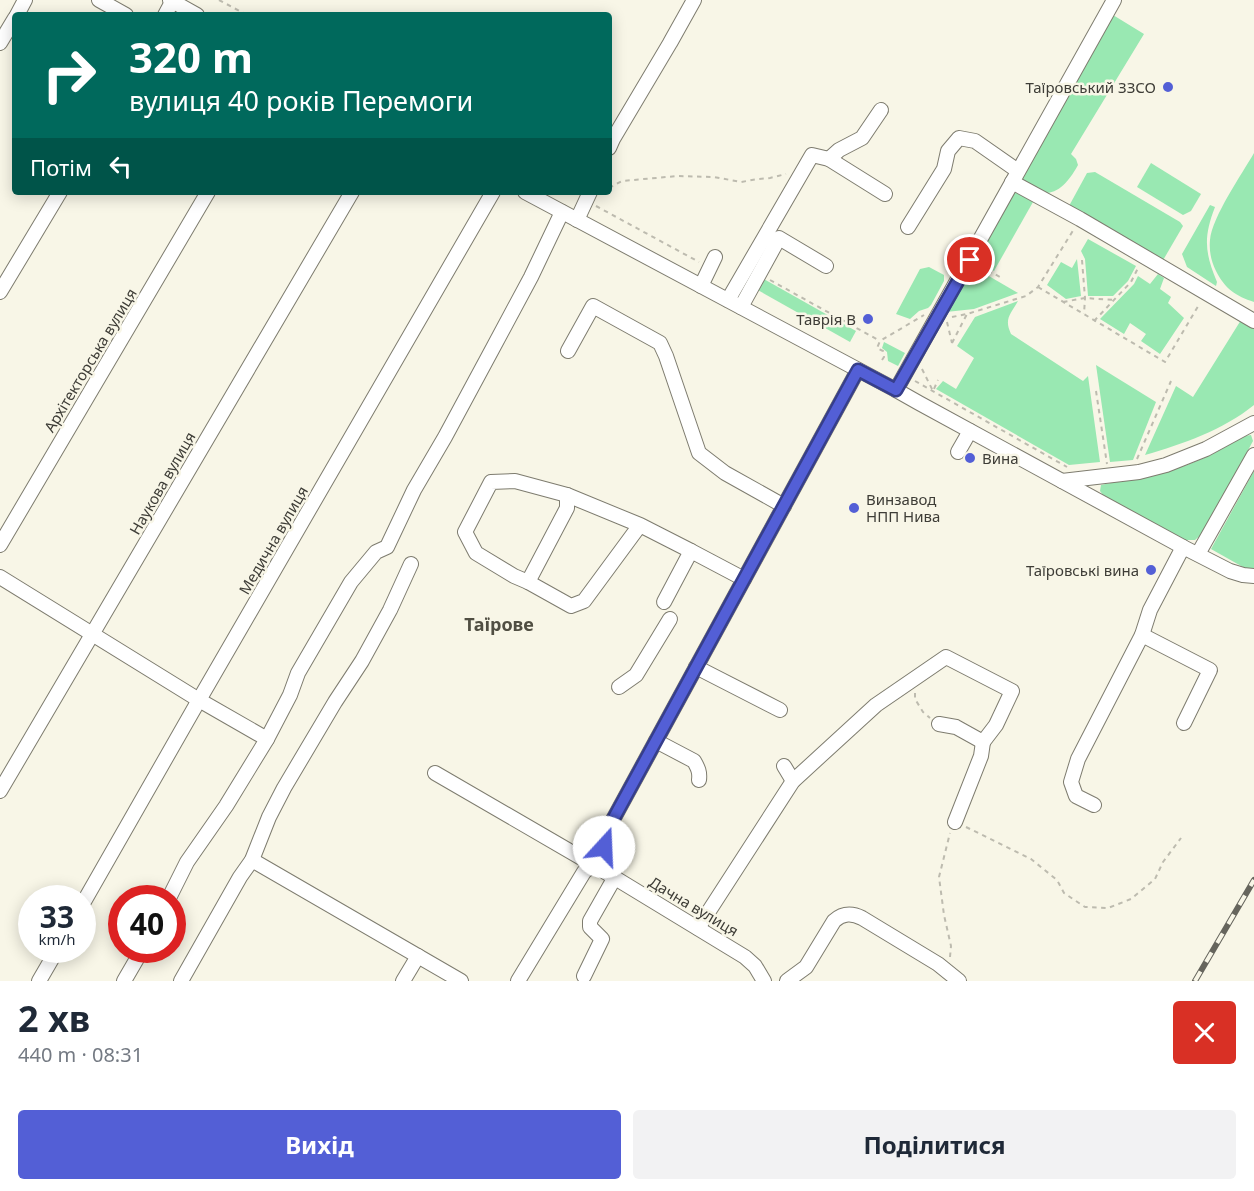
<!DOCTYPE html>
<html lang="uk">
<meta charset="utf-8">
<style>
:root{--surface:#fff;--page:#f2f2f3;--text:#1f2937;--muted:#747a83;--accent:#535fd6}
body{margin:0;font-family:"Noto Sans",sans-serif;background:var(--page);color:var(--text);height:100vh;display:flex;flex-direction:column;font-size:22px;white-space:nowrap}
*{box-sizing:border-box;margin:0}
p{font-size:20px;color:var(--muted)}
.icon{flex:none;width:33px;height:33px;fill:none;stroke:currentColor;stroke-width:2;stroke-linecap:round;stroke-linejoin:round}
.map{position:relative;height:981px;overflow:hidden}
.sheet{display:flex;flex-direction:column;background:var(--surface);flex:1}
.sheet>*{flex:none}
.hud{position:absolute;left:12px;top:12px;width:600px;height:183px;border-radius:6px;box-shadow:0 3px 15px #0003;background:#00695c;color:#fff;overflow:hidden}
.speed{position:absolute;left:18px;top:885px;display:flex;gap:12px;font-size:30px;font-weight:700;text-align:center}
.speed>*{display:grid;place-content:center;width:78px;height:78px;border-radius:50%;background:var(--surface);box-shadow:0 3px 15px #0003;line-height:1}
.speed small{font-size:15px;font-weight:400}
.speed .limit{border:9px solid #d22;background:#fff;color:#111}
.pin{position:absolute;display:grid;place-items:center;width:51px;height:51px;color:#fff;margin:-26px;border:3px solid #fff;border-radius:50%;box-shadow:0 2px 6px #0007}
.me{position:absolute;width:66px;margin:-33px;rotate:20deg;stroke-linejoin:round;filter:drop-shadow(0 0 4px #0008)}
.turn{display:flex;align-items:center;gap:21px;height:126px;padding:0 18px;font-size:27px}
.turn .icon{width:78px;height:78px;stroke-width:2.5}
.turn b{display:block;font-size:42px;line-height:51px}
.then{display:flex;align-items:center;height:57px;padding:0 18px;background:#0003;gap:12px;font-size:22px}
.round{display:grid;place-items:center;flex:none;width:63px;height:63px;border-radius:6px;background:var(--page)}
.overview{display:flex;align-items:center;justify-content:space-between;height:102px;padding:0 18px}
h1{font-size:36px;font-weight:700;line-height:45px}
.cta{display:flex;gap:12px;margin-top:auto;padding:12px 18px}
.cta a{flex:1;height:69px;border-radius:6px;background:var(--accent);color:#fff;font-size:24px;font-weight:700;line-height:69px;text-align:center}
.cta a+a{background:var(--page);color:var(--text)}
.map>svg:first-child{display:block}
.green{fill:#99e8b2}
.lines{fill:none;stroke-linecap:round;stroke-linejoin:round}
.minor-casing{stroke:#7e7c6f;stroke-width:16}
.path{stroke:#bdbbaf;stroke-width:2;stroke-dasharray:4.5 4.5;stroke-linecap:butt}
.minor{stroke:#fff;stroke-width:14}
.rail-casing{stroke:#66655d;stroke-width:6}
.rail{stroke:#f8f6e7;stroke-width:4;stroke-dasharray:11;stroke-linecap:butt}
.route-casing{stroke:#363e8b;stroke-width:15}
.route{stroke:#535fd6;stroke-width:10}
.poi-dot{fill:#535fd6;stroke:#f8f6e7;stroke-width:2}
.labels{text-anchor:middle;dominant-baseline:central;stroke-width:5;stroke-linejoin:round;paint-order:stroke}
.poi-label{font-size:15px;fill:#3e3d37;stroke:#f8f6e7;text-anchor:end}
.street-label{font-size:15px;fill:#3e3d37;stroke:#f8f6e7}
.quarter-label{font-size:18px;font-weight:bold;fill:#504e42;stroke:#f8f6e7}
</style>
<div class="map">
<svg width="1254" height="981" viewBox="0 0 1254 981">
<rect width="100%" height="100%" fill="#f8f6e7"/>
<g class="green">
<path d="M1113,15L1144,34L1071,154L1076,159L1078,165C1071,178 1058,197 1041,192C1038,191 1035,189 1032,187C1027,184 1024,184 1021,178Z"/>
<path d="M1254,153V302C1236,296 1225,289 1216,271C1211,261 1209,251 1210,240C1212,217 1242,174 1254,153Z"/>
<path d="M1151,163L1201,194L1191,211L1183,215L1137,187Z"/>
<path d="M1095,172L1180,222L1183,226L1162,262L1069,206L1087,173Z"/>
<path d="M1012,193H1018L1033,202L994,271L976,260Z"/>
<path d="M1210,205L1215,207C1203,238 1205,253 1217,282L1216,286L1187,267L1182,254Z"/>
<path d="M1088,239L1136,266L1128,281L1113,296H1088L1085,259L1081,251Z"/>
<path d="M1077,259L1081,296L1066,299L1047,285L1061,262L1072,268Z"/>
<path d="M929,267L944,275V281L931,305L928,308L919,311L910,319L896,314L920,269Z"/>
<path d="M975,268L1018,293L974,309L946,312Z"/>
<path d="M1158,274L1164,278L1160,289L1171,297L1168,303L1184,318L1160,354L1141,341L1146,334L1130,323L1124,334L1100,319L1134,284L1138,276L1150,284Z"/>
<path d="M762,278L856,331L850,342L756,289Z"/>
<path d="M1018,301C1010,315 1004,319 1011,334L1083,381L1088,376L1100,462L1069,465L936,389L943,381L956,389L974,358L957,346L975,317Z"/>
<path d="M1241,320L1254,328V405C1223,430 1183,444 1145,455L1176,386L1193,397Z"/>
<path d="M884,342L905,353L898,366L888,361L887,352L882,348Z"/>
<path d="M1096,365L1156,402L1133,460L1110,462Z"/>
<path d="M1251,435L1253,441L1203,533L1195,540H1183L1103,495L1100,491L1101,485L1172,470L1187,465L1211,455L1244,436Z"/>
<path d="M1254,471V571H1250L1211,549Z"/>
</g>
<g class="lines">
<g class="minor-casing">
<g id="minor">
<path d="M99,0L126,15"/>
<path d="M170,0L197,15"/>
<path d="M17,15L25,0"/>
<path d="M165,15L172,2"/>
<path d="M0,43L15,18"/>
<path d="M609,148L613,139L670,43L694,0"/>
<path d="M829,159L839,150L862,138L881,110"/>
<path d="M1012,182L1080,219L1254,321"/>
<path d="M525,192L896,390L919,403L1183,547L1230,571L1243,575L1254,576"/>
<path d="M577,220L590,192"/>
<path d="M908,227L944,169L948,151L959,138L975,141L1018,171"/>
<path d="M701,286L715,257"/>
<path d="M0,292L60,192"/>
<path d="M728,300L812,155L829,159L885,194"/>
<path d="M741,307L779,238L826,266"/>
<path d="M568,351L593,306L660,343L666,356L699,453L725,473L784,506"/>
<path d="M896,390L1114,0"/>
<path d="M958,452L970,431"/>
<path d="M1062,481L1139,472L1166,465L1206,449L1254,423"/>
<path d="M640,525L567,495L515,481L491,482L465,532L476,553L514,576L528,582L571,606L584,601L640,525L691,551"/>
<path d="M0,545L208,192"/>
<path d="M1198,554L1254,455"/>
<path d="M0,577L199,700L267,739"/>
<path d="M528,582L567,508V495"/>
<path d="M664,602L691,551L744,579"/>
<path d="M1142,635L1210,670L1184,723"/>
<path d="M696,667L780,710"/>
<path d="M619,687L636,675L670,619"/>
<path d="M656,741L694,761C698,768 700,772 699,780"/>
<path d="M784,766L793,781"/>
<path d="M435,773L597,867"/>
<path d="M0,791L352,192"/>
<path d="M1094,805L1076,796L1071,782L1078,759L1142,635L1150,610L1183,547"/>
<path d="M955,822L981,756L983,742"/>
<path d="M252,860L461,981"/>
<path d="M615,877C602,861 602,846 609,827L858,370"/>
<path d="M169,898L187,862L226,806L267,739L290,695L298,673L351,582L376,552L387,547L414,490L445,437L494,346L531,277L562,212"/>
<path d="M82,905L199,700L493,192"/>
<path d="M698,928L793,781L876,705L946,657L1012,691L996,725L983,742L956,727L939,724"/>
<path d="M584,976L602,939L590,927V921L615,877"/>
<path d="M39,981L57,950"/>
<path d="M124,981L142,950"/>
<path d="M181,981L240,877L252,860L269,817L284,788L335,702L362,661L390,610L411,564"/>
<path d="M403,981L418,956"/>
<path d="M518,981L584,872L590,867H597L745,957L755,966L764,981"/>
<path d="M787,981L806,967L834,921C843,913 852,913 862,918L938,964L959,981"/>
</g>
</g>
<g class="path">
<path d="M219,0L247,15"/>
<path d="M609,188L622,181L678,176L714,177L741,182L758,179L770,178L786,174"/>
<path d="M596,206L699,262"/>
<path d="M1082,260L1085,298L1084,314"/>
<path d="M980,266L1000,277"/>
<path d="M770,280L880,341"/>
<path d="M1038,287L1165,362L1200,303"/>
<path d="M1063,302L1085,298L1114,300"/>
<path d="M952,317L967,314L1026,296L1038,287L1074,229"/>
<path d="M1094,321L1131,282L1138,268"/>
<path d="M947,322L952,343"/>
<path d="M952,343L967,314"/>
<path d="M882,360L884,357L883,351L877,348L880,341L924,315"/>
<path d="M922,369L933,391L938,380"/>
<path d="M915,381L1067,467"/>
<path d="M1096,391L1107,464"/>
<path d="M1137,459L1171,381"/>
<path d="M915,693V699L923,712L930,718"/>
<path d="M966,827L1031,859L1057,880L1064,893L1085,907L1108,908L1131,899L1155,879L1163,862L1181,838"/>
<path d="M950,957L951,946L944,915L939,877L950,833"/>
</g>
<use href="#minor" class="minor"/>
<g class="rail-casing">
<path id="rail" d="M1195,981L1254,880"/>
</g>
<use href="#rail" class="rail"/>
</g>
<g class="lines">
<g class="route-casing">
<path id="route" d="M604,847L609,827L858,370L896,390L970,260"/>
</g>
<use href="#route" class="route"/>
</g>
<g class="poi-dot">
<circle cx="1168" cy="87" r="6"/>
<circle cx="868" cy="319" r="6"/>
<circle cx="970" cy="458" r="6"/>
<circle cx="854" cy="508" r="6"/>
<circle cx="1151" cy="570" r="6"/>
</g>
<g class="labels">
<g class="poi-label">
<text x="1156" y="87">Таїровський ЗЗСО</text>
<text x="856" y="319">Таврія В</text>
<text x="982" y="458" text-anchor="start">Вина</text>
<text x="866" y="499" text-anchor="start">Винзавод<tspan x="866" dy="17">НПП Нива</tspan></text>
<text x="1139" y="570">Таїровські вина</text>
</g>
<g class="street-label">
<text transform="translate(90 360) rotate(-59)">Архітекторська вулиця</text>
<text transform="translate(162 483) rotate(-60)">Наукова вулиця</text>
<text transform="translate(273 540) rotate(-60)">Медична вулиця</text>
<text transform="translate(694 906) rotate(31)">Дачна вулиця</text>
</g>
<g class="quarter-label">
<text x="499" y="624">Таїрове</text>
</g>
</g>
</svg>
<div class="speed"><div>33<small>km/h</small></div><div class="limit">40</div></div>
<div class="pin" style="left:970px;top:260px;background:#d93025"><svg class="icon" aria-label="arrive" viewBox="0 0 24 24"><path d="M6 21V4h12l-3 4 3 4H6"/></svg></div>
<svg class="me" style="left:604px;top:847px" viewBox="-20 -20 40 40"><circle r="19" fill="#fff"/><path d="M0-13L10 11 0 6-10 11z" fill="#535fd6"/></svg>
<div class="hud">
<div class="turn"><svg class="icon" aria-label="right" viewBox="0 0 24 24"><path d="M7 20v-9h11M14 6l5 5-5 5"/></svg><div><b>320 m</b>вулиця 40 років Перемоги</div></div>
<div class="then">Потім<svg class="icon" aria-label="left" viewBox="0 0 24 24"><path d="M17 20v-9H6M10 6l-5 5 5 5"/></svg></div>
</div>
</div>
<section class="sheet">
<div class="overview"><div><h1>2 хв</h1><p>440 m · 08:31</p></div><a class="round" style="background:#d93025;color:#fff"><svg class="icon" aria-label="close" viewBox="0 0 24 24"><path d="M6 6l12 12M18 6L6 18"/></svg></a></div>
<div class="cta"><a>Вихід</a><a>Поділитися</a></div>
</section>
